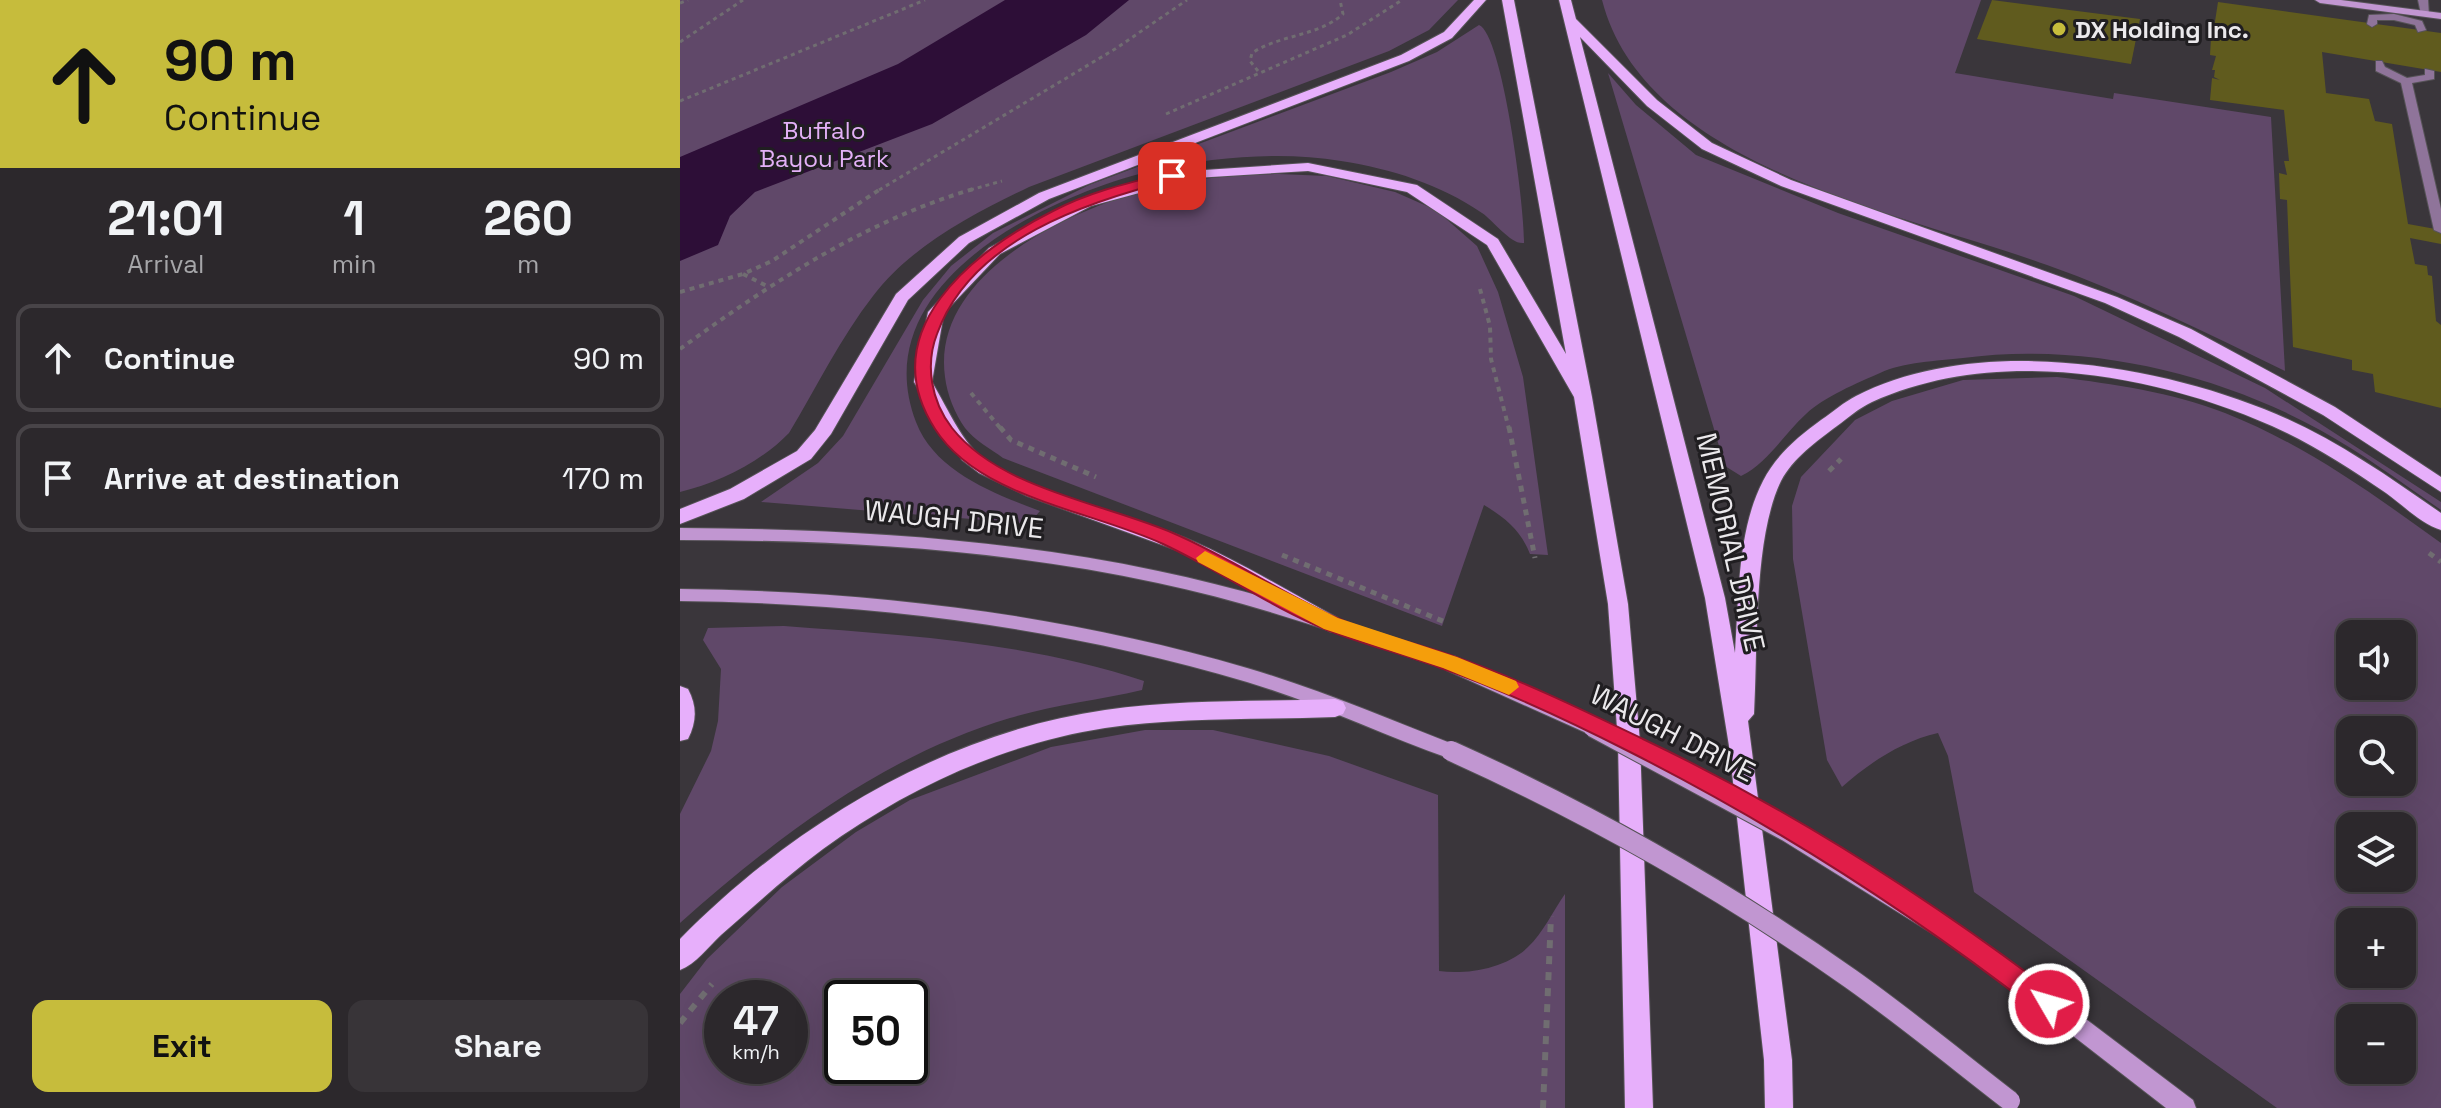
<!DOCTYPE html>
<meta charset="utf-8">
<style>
:root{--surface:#2c282c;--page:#383438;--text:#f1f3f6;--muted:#a6a6a9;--line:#484448;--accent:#c6bc3c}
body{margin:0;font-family:"Space Grotesk",sans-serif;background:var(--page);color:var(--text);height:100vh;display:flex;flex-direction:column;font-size:30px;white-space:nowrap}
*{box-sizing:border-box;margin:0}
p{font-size:26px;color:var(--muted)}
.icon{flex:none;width:44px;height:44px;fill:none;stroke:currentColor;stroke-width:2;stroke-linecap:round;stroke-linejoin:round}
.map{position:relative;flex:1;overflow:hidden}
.details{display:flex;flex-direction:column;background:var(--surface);width:680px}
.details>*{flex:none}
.banner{background:#c6bc3c;color:#111;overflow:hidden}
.tools{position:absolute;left:1656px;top:620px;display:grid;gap:16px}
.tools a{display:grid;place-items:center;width:80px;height:80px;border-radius:16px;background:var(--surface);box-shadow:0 8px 32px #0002,0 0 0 2px var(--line);font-size:40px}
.speed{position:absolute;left:24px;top:980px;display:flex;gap:16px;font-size:40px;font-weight:700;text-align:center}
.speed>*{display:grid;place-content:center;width:104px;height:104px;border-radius:50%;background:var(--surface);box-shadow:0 8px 32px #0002,0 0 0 2px var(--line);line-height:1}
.speed small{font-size:20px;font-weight:400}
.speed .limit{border:4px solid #111;border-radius:12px;background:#fff;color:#111}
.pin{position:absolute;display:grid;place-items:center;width:68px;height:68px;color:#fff;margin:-34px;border-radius:16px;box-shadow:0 4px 12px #0006}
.me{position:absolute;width:88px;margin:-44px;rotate:308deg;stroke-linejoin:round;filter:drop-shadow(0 0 6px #0008)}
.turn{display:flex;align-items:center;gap:28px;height:168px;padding:0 32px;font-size:36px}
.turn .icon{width:104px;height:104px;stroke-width:2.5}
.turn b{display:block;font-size:56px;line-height:68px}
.eta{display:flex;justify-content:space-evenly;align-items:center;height:136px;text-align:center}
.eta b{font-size:48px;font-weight:700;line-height:56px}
.cta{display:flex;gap:16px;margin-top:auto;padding:16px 32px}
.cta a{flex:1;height:92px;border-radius:16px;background:var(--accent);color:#111;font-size:32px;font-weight:700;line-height:92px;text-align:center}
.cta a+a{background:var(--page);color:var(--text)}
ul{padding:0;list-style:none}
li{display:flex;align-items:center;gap:24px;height:108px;margin:0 16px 12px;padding:0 16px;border:4px solid var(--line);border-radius:16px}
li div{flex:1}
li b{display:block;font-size:30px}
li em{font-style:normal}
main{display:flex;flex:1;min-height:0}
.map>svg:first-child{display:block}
.green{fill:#604869;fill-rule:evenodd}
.water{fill:#2d0e37}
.building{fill:#605b1e}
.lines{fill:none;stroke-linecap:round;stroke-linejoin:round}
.lane-casing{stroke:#565357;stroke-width:2}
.secondary-casing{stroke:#565357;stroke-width:2}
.primary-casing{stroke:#565357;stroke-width:2}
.path-far3{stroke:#706d71;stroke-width:3;stroke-dasharray:4 4;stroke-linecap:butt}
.path-far2{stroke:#706d71;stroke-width:4;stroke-dasharray:5 5;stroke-linecap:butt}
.path-far1{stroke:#706d71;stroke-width:5;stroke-dasharray:6 6;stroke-linecap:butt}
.path{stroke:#706d71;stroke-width:6;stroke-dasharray:8 8;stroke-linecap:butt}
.lane{fill:#8f749a;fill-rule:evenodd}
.secondary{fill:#c196d1;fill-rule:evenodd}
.primary{fill:#e7affb;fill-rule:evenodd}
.secondary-bridge-far1-casing{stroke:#565357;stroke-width:18;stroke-linecap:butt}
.secondary-bridge-casing{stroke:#565357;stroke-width:22;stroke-linecap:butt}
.secondary-bridge-far1{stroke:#c196d1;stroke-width:16}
.secondary-bridge{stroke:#c196d1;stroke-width:20}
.route{fill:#e11d48;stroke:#92132f;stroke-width:2}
.slow{fill:#f59e0b}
.poi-dot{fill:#c6bc3c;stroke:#201e21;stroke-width:3}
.labels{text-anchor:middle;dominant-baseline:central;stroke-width:6;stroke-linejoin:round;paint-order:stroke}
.far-poi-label{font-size:24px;font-weight:bold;fill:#ebe9ec;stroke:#201e21;text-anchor:start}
.far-park-label{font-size:24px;fill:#e3b0f7;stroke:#201e21}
.street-label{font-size:28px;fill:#ebe9ec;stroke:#201e21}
</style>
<main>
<section class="details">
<div class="banner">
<div class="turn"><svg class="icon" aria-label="ahead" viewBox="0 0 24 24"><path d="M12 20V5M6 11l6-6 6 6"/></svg><div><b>90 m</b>Continue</div></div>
</div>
<div class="eta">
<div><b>21:01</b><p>Arrival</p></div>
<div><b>1</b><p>min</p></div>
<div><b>260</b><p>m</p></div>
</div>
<ul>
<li><svg class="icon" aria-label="ahead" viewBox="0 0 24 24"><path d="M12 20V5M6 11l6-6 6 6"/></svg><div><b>Continue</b></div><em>90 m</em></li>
<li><svg class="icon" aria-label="arrive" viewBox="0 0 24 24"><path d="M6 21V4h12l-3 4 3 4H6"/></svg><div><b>Arrive at destination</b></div><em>170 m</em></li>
</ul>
<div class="cta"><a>Exit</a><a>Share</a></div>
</section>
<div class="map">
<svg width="1761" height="1108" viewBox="0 0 1761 1108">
<rect width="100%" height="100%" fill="#3a363b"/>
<g class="green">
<path d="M0,0H778L749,30L709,51L349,187C293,214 232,245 193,296C161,337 136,388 109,433C81,462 39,483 0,492Z"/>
<path d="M922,0H1301L1275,73L1433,99L1434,93L1591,117L1605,371C1527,333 1449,294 1367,265C1224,213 965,168 922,0Z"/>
<path d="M799,25C823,35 845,211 844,243C831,245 814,221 802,213C759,184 712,169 661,161C602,151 533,157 475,170C367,195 183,284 236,422C255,472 315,494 360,511L353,519L341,523L81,502L138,463L163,436L243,300L271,266L313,233L409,185L711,72L757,52Z"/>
<path d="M928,73L956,105L1016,155L1158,213L1394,296L1585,388L1761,502V510C1721,482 1682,453 1640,430C1535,372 1402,342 1283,358C1257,361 1223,362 1200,373C1177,383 1144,397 1126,414C1103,435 1088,463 1061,476L1045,466Z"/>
<path d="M599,174L647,176L715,192L756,210L797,246L818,292L843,377L868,555L850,554C841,531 826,518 804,505L762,626L323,458C311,449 294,440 285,428C275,414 267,394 265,377C251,276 385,212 466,190C510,178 554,175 599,174Z"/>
<path d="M1377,377C1434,384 1491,392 1545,413C1624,444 1693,494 1761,543V1108H1597L1294,892L1268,756L1258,733C1222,741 1189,763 1162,787L1147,760L1113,559L1112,506L1121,477L1175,420L1212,401L1283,380ZM1670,634H1722V686H1670ZM1722,730V782H1670V730ZM1670,826H1722V878H1670ZM1670,922H1722V974H1670ZM1670,1018H1722V1070H1670Z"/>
<path d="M104,626C224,635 349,642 464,681L462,690C419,700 373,705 330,718C203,756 98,836 0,923V814L31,751L38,721L41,669L23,640L28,628Z"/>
<path d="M465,730H533L649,756L758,795L759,971C787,975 827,968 848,947C863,933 873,911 885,894V1108H0V994L27,959L102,887L176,832L230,800L371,747ZM42,998H110V1066H42ZM162,998H230V1066H162Z"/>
</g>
<path class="water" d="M325,0H449L406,35L252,124L75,192L50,216L38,245L0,261V157L218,64Z"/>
<g class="building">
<path d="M1312,0L1460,19L1451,64L1297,39Z"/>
<path d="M1538,2L1761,33V72L1642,52L1646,93L1689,99L1695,121L1712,124L1728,224L1761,230V244L1730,238L1735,264L1747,266L1748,275L1752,276L1756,321L1761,325V408L1695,392L1693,374L1672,370V360L1613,347L1607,200L1600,199L1599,173L1607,175L1604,161H1609L1604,110L1530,100L1532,78L1540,80L1534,77L1535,70H1532L1536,56L1530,55L1531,38L1537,39L1534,28Z"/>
</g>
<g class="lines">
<g class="lane-casing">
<g id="lane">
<path d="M1738,0H1748L1749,16L1741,14Z"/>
<path d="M1714,14L1742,21L1746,30L1738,32L1735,25L1714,20H1697V24L1692,27L1687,24L1689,15Z"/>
<path d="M1696,61H1702L1705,67L1727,78L1745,75V69L1754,71V79L1732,83L1761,209V233L1754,230L1721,83L1696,71Z"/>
</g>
</g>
<g class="secondary-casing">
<g id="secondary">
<path d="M1635,0H1661L1761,13V19L1640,3Z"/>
<path d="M0,528C161,529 321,538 478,571C580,592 678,626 776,658L779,663L776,668L770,670C673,639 578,604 478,583C321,549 161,540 0,540Z"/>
<path d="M0,589C193,591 382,614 567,668C639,689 708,719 778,746L780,751L778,756L771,759C702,735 637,703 567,682C382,627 193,603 0,601Z"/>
<path d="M1301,942L1308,945L1513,1100L1516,1108H1486L1294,959L1291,952L1294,945Z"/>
</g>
</g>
<g class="primary-casing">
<g id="primary">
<path d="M794,0H806L772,38L729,61L369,199L289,243L228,300L151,434L131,459L64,499L0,524V509L50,489L117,451L135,430L216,294L279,237L359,193L721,55L764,32Z"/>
<path d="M822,0H834L912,397L948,604L960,742L973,1108H945L938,742L928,604L894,397L807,245L727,192L628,171L515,178L411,206L320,254L264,313L252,382C264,402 281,439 298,454C343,493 434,510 490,532C549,554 603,589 658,618L662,624L658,630L651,632L499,551L347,496L299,473L282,460L234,382L248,312L309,248L400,200L509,171L628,163L737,185L818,239L886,354Z"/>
<path d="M879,0H891L896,19L977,100L1032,143L1111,180L1437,297L1511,329L1655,407L1761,477V492L1643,415L1499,337L1425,303L1101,186L1022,149L967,106L900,37L1045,598L1055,653C1059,598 1057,531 1083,481C1096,455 1119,436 1141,420C1153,412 1164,402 1176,396C1294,336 1466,362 1584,409C1648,434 1705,474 1761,513V530C1741,524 1723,505 1706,493C1669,468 1632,444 1592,426C1472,373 1315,346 1192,402C1179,408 1168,418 1157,426C1137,441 1113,458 1101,481C1073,539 1078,649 1074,714L1068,721L1112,1060L1113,1108H1085L1084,1060L1049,746L1025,598Z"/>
<path d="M0,686L8,689C17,706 17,721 8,739L0,741Z"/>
<path d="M655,699L663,702L666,708L663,714L655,717C579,720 500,717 425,728C322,744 226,789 143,849C107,876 74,906 41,935C28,947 16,964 0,970V939C113,824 265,733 425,710C501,699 579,702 655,699Z"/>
</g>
</g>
<g class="path-far3">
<path d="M0,3L8,0"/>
<path d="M0,42L63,0"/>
<path d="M578,71L570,61L572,53C601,34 637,37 663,14L660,0"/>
<path d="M0,101L245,0"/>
<path d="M486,114L667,35L722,0"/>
<path d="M199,190L435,49L507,0"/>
<path d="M290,190L322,181"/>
</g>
<g class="path-far2">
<path d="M63,274L89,287"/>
<path d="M800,289L810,326L811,359L829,429"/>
<path d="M0,292L63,274L92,261L202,188"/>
<path d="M0,349C91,283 188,219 297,188"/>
<path d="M291,393L321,429"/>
</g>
<g class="path-far1">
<path d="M320,427L331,440L416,477"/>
<path d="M829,427L855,558"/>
<path d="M1149,471L1161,459"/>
<path d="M1749,553L1761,562"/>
<path d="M602,555L765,622"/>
</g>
<g class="path">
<path d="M0,1023L32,984"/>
<path d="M863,1108L871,916"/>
</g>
<use href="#lane" class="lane"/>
<use href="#secondary" class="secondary"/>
<use href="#primary" class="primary"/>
<g class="secondary-bridge-far1-casing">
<path id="secondary-bridge-far1" d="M770,663L917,729"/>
</g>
<g class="secondary-bridge-casing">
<g id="secondary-bridge">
<path d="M913,727L1108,832L1301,952"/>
<path d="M771,751C911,814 1045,890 1171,979C1226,1018 1277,1060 1330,1101"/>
</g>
</g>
<use href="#secondary-bridge-far1" class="secondary-bridge-far1"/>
<use href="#secondary-bridge" class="secondary-bridge"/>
</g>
<path class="route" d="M492,172L499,176L497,179C408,201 291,239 257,334C245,365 251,401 272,428C320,489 423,503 493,533C549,557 600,592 655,617C692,634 734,642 773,656C837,678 901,709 963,739C1108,808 1249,898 1378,996L1381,1004L1378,1013L1369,1016L1360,1013C1233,914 1094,825 950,752C893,723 818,688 758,667C722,654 683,644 647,630C590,607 539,570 483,544C413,511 299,498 255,429C192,331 293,251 373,211C411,191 452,182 492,172Z"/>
<path class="slow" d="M525,551L658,618L777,657L836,681L839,687L829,695L763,668L644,629L518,562L516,558Z"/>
<circle class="poi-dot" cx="1379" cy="29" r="8"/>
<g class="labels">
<g class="far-poi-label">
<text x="1395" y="29">DX Holding Inc.</text>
</g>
<g class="far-park-label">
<text x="144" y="130">Buffalo<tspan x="144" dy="28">Bayou Park</tspan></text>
</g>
<g class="street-label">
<text transform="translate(274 519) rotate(6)">WAUGH DRIVE</text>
<text transform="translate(1051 542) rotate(77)">MEMORIAL DRIVE</text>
<text transform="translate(993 733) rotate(27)">WAUGH DRIVE</text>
</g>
</g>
</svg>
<div class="tools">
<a><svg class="icon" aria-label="sound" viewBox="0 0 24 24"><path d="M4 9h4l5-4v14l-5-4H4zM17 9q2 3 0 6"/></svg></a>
<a><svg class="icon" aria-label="search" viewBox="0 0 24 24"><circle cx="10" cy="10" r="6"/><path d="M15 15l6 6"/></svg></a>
<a><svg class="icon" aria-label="layers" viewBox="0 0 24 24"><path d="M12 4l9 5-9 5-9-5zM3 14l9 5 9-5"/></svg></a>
<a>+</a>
<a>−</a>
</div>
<div class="speed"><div>47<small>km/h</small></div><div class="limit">50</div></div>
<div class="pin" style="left:492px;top:176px;background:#d93025"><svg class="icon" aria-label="arrive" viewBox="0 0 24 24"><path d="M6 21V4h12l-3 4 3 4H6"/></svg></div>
<svg class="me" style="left:1369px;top:1004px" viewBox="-20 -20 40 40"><circle r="17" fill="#e11d48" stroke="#fff" stroke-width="3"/><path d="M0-11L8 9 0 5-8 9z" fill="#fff"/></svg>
</div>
</main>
